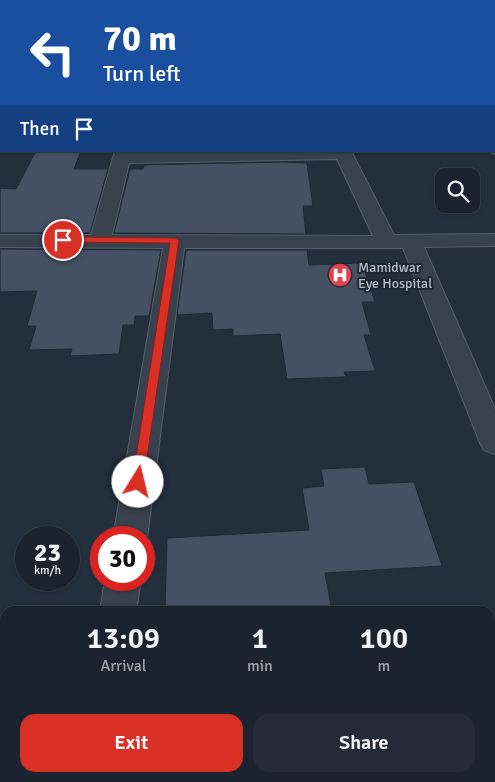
<!DOCTYPE html>
<style>
:root{--surface:#1b232e;--page:#242b36;--text:#f1f3f6;--muted:#a0a4aa;--line:#39404a;--accent:#d93025}
body{margin:0;font-family:Signika,sans-serif;background:var(--page);color:var(--text);height:100vh;display:flex;flex-direction:column;font-size:19px;white-space:nowrap}
*{box-sizing:border-box;margin:0}
p{font-size:16px;color:var(--muted)}
.icon{flex:none;width:28px;height:28px;fill:none;stroke:currentColor;stroke-width:2;stroke-linecap:round;stroke-linejoin:round}
.map{position:relative;flex:1;overflow:hidden}
.panel{position:absolute;left:0px;top:606px;width:495px;height:176px;display:flex;flex-direction:column;background:var(--surface);border-radius:15px 15px 0 0;box-shadow:0 1px 4px #0004,0 0 0 1px var(--line)}
.panel>*{flex:none}
.hud{position:absolute;left:0px;top:0px;width:495px;height:152px;box-shadow:0 1px 4px #0004,0 0 0 1px var(--line);background:#1a4fa0;color:#fff;overflow:hidden}
.fabs{position:absolute;left:435px;top:168px;display:grid;gap:10px}
.fabs a{display:grid;place-items:center;width:45px;height:45px;border-radius:10px;background:var(--surface);box-shadow:0 1px 4px #0004,0 0 0 1px var(--line);font-size:25px}
.speed{position:absolute;left:15px;top:526px;display:flex;gap:10px;font-size:25px;font-weight:700;text-align:center}
.speed>*{display:grid;place-content:center;width:65px;height:65px;border-radius:50%;background:var(--surface);box-shadow:0 1px 4px #0004,0 0 0 1px var(--line);line-height:1}
.speed small{font-size:12px;font-weight:400}
.speed .limit{border:8px solid #d22;background:#fff;color:#111}
.pin{position:absolute;display:grid;place-items:center;width:42px;height:42px;color:#fff;margin:-21px;border:2px solid #fff;border-radius:50%;box-shadow:0 1px 5px #0007}
.me{position:absolute;width:55px;margin:-28px;rotate:9deg;stroke-linejoin:round;filter:drop-shadow(0 0 4px #0008)}
.turn{display:flex;align-items:center;gap:18px;height:105px;padding:0 20px;font-size:22px}
.turn .icon{width:65px;height:65px;stroke-width:2.5}
.turn b{display:block;font-size:35px;line-height:42px}
.then{display:flex;align-items:center;height:48px;padding:0 20px;background:#0003;gap:10px;font-size:19px}
.eta{display:flex;justify-content:space-evenly;align-items:center;height:85px;text-align:center}
.eta b{font-size:30px;font-weight:600;line-height:35px}
.cta{display:flex;gap:10px;margin-top:auto;padding:10px 20px}
.cta a{flex:1;height:58px;border-radius:15px;background:var(--accent);color:#fff;font-size:20px;font-weight:600;line-height:58px;text-align:center}
.cta a+a{background:var(--page);color:var(--text)}
.map>svg:first-child{display:block}
.lines{fill:none;stroke-linecap:round;stroke-linejoin:round}
.stream{fill:#394c67;fill-rule:evenodd}
.building{fill:#455162;stroke:#1f2835}
.minor-casing{stroke:#565f6c;stroke-width:2}
.minor{fill:#38414e;fill-rule:evenodd}
.route{fill:#d93025;stroke:#8d1f18}
.labels{text-anchor:middle;dominant-baseline:central;stroke-width:4;stroke-linejoin:round;paint-order:stroke}
.poi-label{font-size:14px;fill:#b4bcc9;stroke:#1d2633;text-anchor:start}
</style>
<div class="map">
<svg width="495" height="782" viewBox="0 0 495 782">
<rect width="100%" height="100%" fill="#242f3e"/>
<g class="lines">
<g class="stream">
<path d="M113,0H117L118,1H114Z"/>
<rect x="0" y="24" width="1" height="2"/>
</g>
</g>
<g class="building">
<path d="M36,151H81L74,169H108L90,233H0V188L16,189Z"/>
<path d="M284,162L307,163L313,206H303L306,234L114,233L130,169H143L144,165Z"/>
<path d="M0,249L161,250L149,316H135L134,325H123L119,354L70,356L72,349L29,350L36,326H27L37,291L0,292Z"/>
<path d="M186,250H307L309,265L362,263L375,302H362L371,335H364L375,371L344,372L346,377L287,379L280,334L233,336V329L213,330L212,313L177,315Z"/>
<path d="M365,467L369,484L414,482L442,566L325,573L332,611H165L167,538L309,530L302,488L324,486L321,469Z"/>
</g>
<g class="lines">
<g class="minor-casing">
<g id="minor">
<rect x="53" y="0" width="10" height="1"/>
<path d="M418,0H474L475,1H419Z"/>
<rect x="494" y="8" width="1" height="7"/>
<rect x="0" y="55" width="1" height="8"/>
<rect x="494" y="56" width="1" height="8"/>
<rect x="0" y="91" width="1" height="8"/>
<rect x="494" y="91" width="1" height="8"/>
<path d="M1,115V128L0,129V116Z"/>
<path d="M494,142H495V154L488,151H494Z"/>
<path d="M115,151H351L394,235L495,234V246L424,247L495,409V454L484,450L480,443L403,248H184L147,538L144,544V538H113L163,248L0,247V235H91ZM337,159L373,236L112,235L129,163Z"/>
<path d="M105,580H141L136,611H100Z"/>
<path d="M5,709V751L0,752V710Z"/>
<path d="M74,778H118L117,782H73Z"/>
</g>
</g>
<use href="#minor" class="minor"/>
</g>
<path class="route" d="M63,237L175,238L179,240L143,485H134L132,482L170,243L60,242L59,240Z"/>
<defs>
<g id="hospital-disc" transform="scale(1.25)"><circle r="9.5" fill="#e0444e" stroke="#1d2633"/><path d="M-5-5h3v3.5h4V-5h3V5h-3V1.5h-4V5h-3Z" fill="#fff"/></g>
</defs>
<g fill-rule="evenodd">
<use href="#hospital-disc" x="340" y="275"/>
</g>
<g class="labels">
<g class="poi-label">
<text x="358" y="267">Mamidwar<tspan x="358" dy="16">Eye Hospital</tspan></text>
</g>
</g>
</svg>
<div class="fabs">
<a><svg class="icon" aria-label="search" viewBox="0 0 24 24"><circle cx="10" cy="10" r="6"/><path d="M15 15l6 6"/></svg></a>
</div>
<div class="speed"><div>23<small>km/h</small></div><div class="limit">30</div></div>
<div class="pin" style="left:63px;top:240px;background:#d93025"><svg class="icon" aria-label="arrive" viewBox="0 0 24 24"><path d="M6 21V4h12l-3 4 3 4H6"/></svg></div>
<svg class="me" style="left:138px;top:482px" viewBox="-20 -20 40 40"><circle r="19" fill="#fff"/><path d="M0-13L10 11 0 6-10 11z" fill="#d93025"/></svg>
<div class="hud">
<div class="turn"><svg class="icon" aria-label="left" viewBox="0 0 24 24"><path d="M17 20v-9H6M10 6l-5 5 5 5"/></svg><div><b>70 m</b>Turn left</div></div>
<div class="then">Then<svg class="icon" aria-label="arrive" viewBox="0 0 24 24"><path d="M6 21V4h12l-3 4 3 4H6"/></svg></div>
</div>
<section class="panel">
<div class="eta">
<div><b>13:09</b><p>Arrival</p></div>
<div><b>1</b><p>min</p></div>
<div><b>100</b><p>m</p></div>
</div>
<div class="cta"><a>Exit</a><a>Share</a></div>
</section>
</div>
